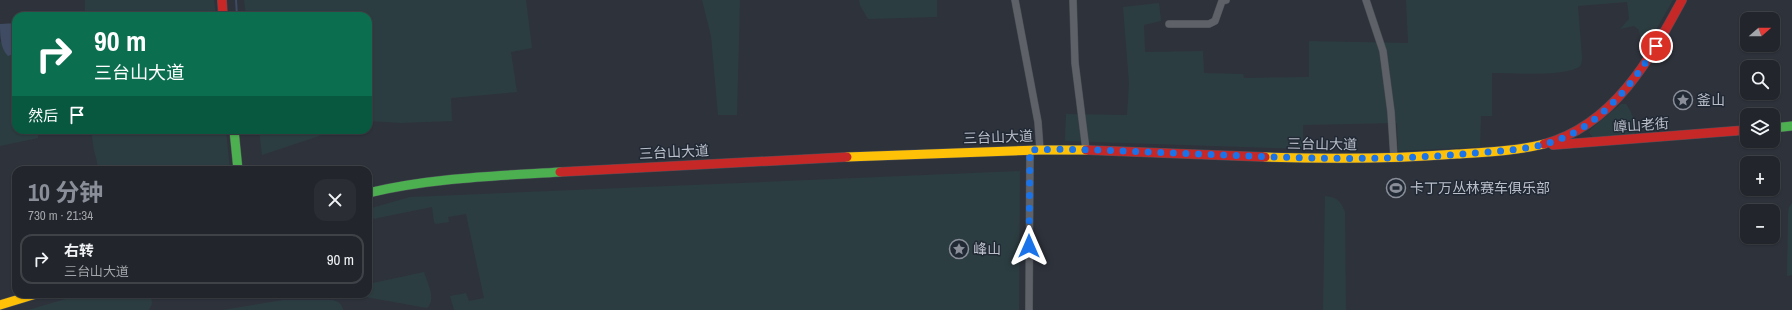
<!DOCTYPE html>
<html lang="zh">
<meta charset="utf-8">
<style>
:root{--surface:#22262c;--page:#2a2e34;--text:#f1f3f6;--muted:#a2a5a9;--line:#3f4348;--accent:#898e98}
body{margin:0;font-family:"Archivo Narrow","Noto Sans SC",sans-serif;background:var(--page);color:var(--text);height:100vh;display:flex;flex-direction:column;font-size:15px;white-space:nowrap}
*{box-sizing:border-box;margin:0}
p{font-size:13px;color:var(--muted)}
.icon{flex:none;width:22px;height:22px;fill:none;stroke:currentColor;stroke-width:2;stroke-linecap:round;stroke-linejoin:round}
.map{position:relative;flex:1;overflow:hidden}
.details{position:absolute;left:12px;top:166px;width:360px;height:132px;display:flex;flex-direction:column;background:var(--surface);border-radius:12px;box-shadow:0 1px 3px #0004,0 0 0 1px var(--line)}
.details>*{flex:none}
.guide{position:absolute;left:12px;top:12px;width:360px;height:122px;border-radius:12px;box-shadow:0 1px 3px #0004,0 0 0 1px var(--line);background:#0b6e4f;color:#fff;overflow:hidden}
.needle{width:26px;rotate:70deg}
.controls{position:absolute;left:1740px;top:12px;display:grid;gap:8px}
.controls a{display:grid;place-items:center;width:40px;height:40px;border-radius:8px;background:var(--surface);box-shadow:0 1px 3px #0004,0 0 0 1px var(--line);font-size:20px}
.pin{position:absolute;display:grid;place-items:center;width:34px;height:34px;color:#fff;margin:-17px;border:2px solid #fff;border-radius:50%;box-shadow:0 1px 4px #0007}
.me{position:absolute;width:44px;margin:-22px;rotate:0deg;stroke-linejoin:round;filter:drop-shadow(0 0 3px #0008)}
.turn{display:flex;align-items:center;gap:14px;height:84px;padding:0 16px;font-size:18px}
.turn .icon{width:52px;height:52px;stroke-width:2.5}
.turn b{display:block;font-size:28px;line-height:34px}
.then{display:flex;align-items:center;height:38px;padding:0 16px;background:#0003;gap:8px;font-size:15px}
.round{display:grid;place-items:center;flex:none;width:42px;height:42px;border-radius:12px;background:var(--page)}
.summary{display:flex;align-items:center;justify-content:space-between;height:68px;padding:0 16px}
h1{font-size:24px;font-weight:700;line-height:30px;color:var(--accent)}
ul{padding:0;list-style:none}
li{display:flex;align-items:center;gap:12px;height:50px;margin:0 8px 6px;padding:0 8px;border:2px solid var(--line);border-radius:12px}
li div{flex:1}
li b{display:block;font-size:15px}
li em{font-style:normal}
.map>svg:first-child{display:block}
.green{fill:#2c3d41}
.water{fill:#3e4b63}
.lines{fill:none;stroke-linecap:round;stroke-linejoin:round}
.stream{stroke:#3e4b63;stroke-width:2}
.street-casing{stroke:#4a4d54;stroke-width:8}
.fast-casing{stroke:#4c4f57;stroke-width:10}
.slow-casing{stroke:#4c4f57;stroke-width:10}
.jam-casing{stroke:#4c4f57;stroke-width:10}
.street{stroke:#5e6268;stroke-width:7}
.fast{stroke:#4caf50;stroke-width:9}
.slow{stroke:#ffc107;stroke-width:9}
.jam{stroke:#c62828;stroke-width:9}
.route{stroke:#1a73e8;stroke-width:7;stroke-dasharray:0 12.6}
.labels{text-anchor:middle;dominant-baseline:central;stroke-width:3;stroke-linejoin:round;paint-order:stroke}
.poi-label{font-size:14px;fill:#babfca;stroke:#212935;text-anchor:start}
.street-label{font-size:14px;fill:#babfca;stroke:#212935}
</style>
<div class="map">
<svg width="1792" height="310" viewBox="0 0 1792 310">
<rect width="100%" height="100%" fill="#2e323b"/>
<g class="green">
<path d="M85,0H214L216,16H85Z"/>
<path d="M244,0H526L532,48L511,52L517,92L451,98L452,121L401,123L368,121V16H246Z"/>
<path d="M702,0H740L737,115H718L711,36Z"/>
<path d="M859,0H937V17L868,19L860,5Z"/>
<path d="M1406,0H1673L1646,47L1642,48L1639,30L1634,26L1620,29L1629,19L1627,2L1578,6L1582,57C1582,60 1582,63 1580,66C1568,77 1510,73 1492,73V116H1481L1480,147L1398,151L1397,123L1303,125V149L1065,141L1066,114L1127,115L1129,83L1123,7L1159,3L1161,21L1144,25L1145,52L1203,51L1204,73L1243,74L1244,78L1309,77V41L1408,43Z"/>
<path d="M10,40L16,43V130H39L38,138L0,146V42Z"/>
<path d="M1621,104H1626C1631,110 1638,128 1634,135L1593,138L1589,132L1591,129Z"/>
<path d="M91,130H226L230,170H99L94,150Z"/>
<path d="M259,130H337L262,155Z"/>
<path d="M1020,171L1019,310H454L450,296L466,293L469,301L484,298L466,214L448,217L449,222L436,224L434,222L432,207L368,220V209L410,197Z"/>
<path d="M1325,196C1336,197 1341,201 1345,212L1346,310H1323Z"/>
<path d="M1792,203V275L1787,276L1788,213L1789,207Z"/>
<path d="M424,272C427,282 437,300 427,308L349,294H368V284Z"/>
<path d="M82,294H151L152,304L149,310H28Z"/>
<path d="M283,300H333C339,302 342,304 343,310H223Z"/>
</g>
<path class="water" d="M16,23V53L8,56C0,49 0,33 0,24Z"/>
<g class="lines">
<path class="stream" d="M236,0L237,16"/>
<g class="street-casing">
<g id="street">
<path d="M1015,0L1038,122L1040,150"/>
<path d="M1073,0L1075,63L1086,150"/>
<path d="M1366,0L1383,51L1391,112L1394,158"/>
<path d="M1169,24H1209L1215,21L1222,1L1226,0"/>
<path d="M1029,310L1030,150"/>
</g>
</g>
<g class="fast-casing">
<g id="fast">
<path d="M1773,128L1792,126"/>
<path d="M234,130L238,170"/>
<path d="M368,193C431,178 495,176 560,172"/>
</g>
</g>
<g class="slow-casing">
<g id="slow">
<path d="M847,157L1039,150H1086"/>
<path d="M1265,157C1329,159 1393,159 1457,154C1486,152 1516,151 1544,144"/>
<path d="M0,305L36,294"/>
</g>
</g>
<g class="jam-casing">
<g id="jam">
<path d="M222,0L223,16"/>
<path d="M1544,144C1614,125 1650,59 1682,0"/>
<path d="M1553,145L1747,130"/>
<path d="M1086,150L1265,157"/>
<path d="M560,172L847,157"/>
</g>
</g>
<use href="#street" class="street"/>
<use href="#fast" class="fast"/>
<use href="#slow" class="slow"/>
<use href="#jam" class="jam"/>
</g>
<g class="lines">
<path class="route" d="M1029,246L1030,150C1070,148 1111,151 1151,152C1255,156 1359,163 1463,154C1496,151 1534,151 1565,137C1604,120 1635,81 1656,46"/>
</g>
<defs>
<g id="sight-ring" transform="scale(1)"><circle r="9.5" fill="#212935" stroke="#898e98" stroke-width="1.5"/><path d="M0-6L1.8-2.2L6-1.7L2.9 1.2L3.7 5.4L0 3.3L-3.7 5.4L-2.9 1.2L-6-1.7L-1.8-2.2Z" fill="#898e98"/></g>
<g id="stadium-ring" transform="scale(1)"><circle r="9.5" fill="#212935" stroke="#898e98" stroke-width="1.5"/><path d="M0-5a6.5 5 0 1 0 0 10a6.5 5 0 1 0 0-10ZM-3.5-1.8h7v3.6h-7Z" fill="#898e98"/></g>
</defs>
<g fill-rule="evenodd">
<use href="#sight-ring" x="1683" y="100"/>
<use href="#stadium-ring" x="1396" y="188"/>
<use href="#sight-ring" x="959" y="249"/>
</g>
<g class="labels">
<g class="poi-label">
<text x="1697" y="100">釜山</text>
<text x="1410" y="188">卡丁万丛林赛车俱乐部</text>
<text x="973" y="249">峰山</text>
</g>
<g class="street-label">
<text transform="translate(1641 125) rotate(-4)">嶂山老街</text>
<text transform="translate(998 137) rotate(-2)">三台山大道</text>
<text transform="translate(1322 144) rotate(1)">三台山大道</text>
<text transform="translate(674 152) rotate(-3)">三台山大道</text>
</g>
</g>
</svg>
<div class="controls">
<a><svg class="needle" viewBox="-14 -14 28 28"><path d="M0-13l5 13h-10z" fill="#e53935"/><path d="M0 13l5-13h-10z" fill="#a2a5a9"/></svg></a>
<a><svg class="icon" aria-label="search" viewBox="0 0 24 24"><circle cx="10" cy="10" r="6"/><path d="M15 15l6 6"/></svg></a>
<a><svg class="icon" aria-label="layers" viewBox="0 0 24 24"><path d="M12 4l9 5-9 5-9-5zM3 14l9 5 9-5"/></svg></a>
<a>+</a>
<a>−</a>
</div>
<div class="pin" style="left:1656px;top:46px;background:#d93025"><svg class="icon" aria-label="arrive" viewBox="0 0 24 24"><path d="M6 21V4h12l-3 4 3 4H6"/></svg></div>
<svg class="me" style="left:1029px;top:246px" viewBox="-20 -20 40 40"><path d="M0-17L14 15 0 8-14 15z" fill="#1a73e8" stroke="#fff" stroke-width="4"/></svg>
<div class="guide">
<div class="turn"><svg class="icon" aria-label="right" viewBox="0 0 24 24"><path d="M7 20v-9h11M14 6l5 5-5 5"/></svg><div><b>90 m</b>三台山大道</div></div>
<div class="then">然后<svg class="icon" aria-label="arrive" viewBox="0 0 24 24"><path d="M6 21V4h12l-3 4 3 4H6"/></svg></div>
</div>
<section class="details">
<div class="summary"><div><h1>10 分钟</h1><p>730 m · 21:34</p></div><a class="round"><svg class="icon" aria-label="close" viewBox="0 0 24 24"><path d="M6 6l12 12M18 6L6 18"/></svg></a></div>
<ul>
<li><svg class="icon" aria-label="right" viewBox="0 0 24 24"><path d="M7 20v-9h11M14 6l5 5-5 5"/></svg><div><b>右转</b><p>三台山大道</p></div><em>90 m</em></li>
</ul>
</section>
</div>
